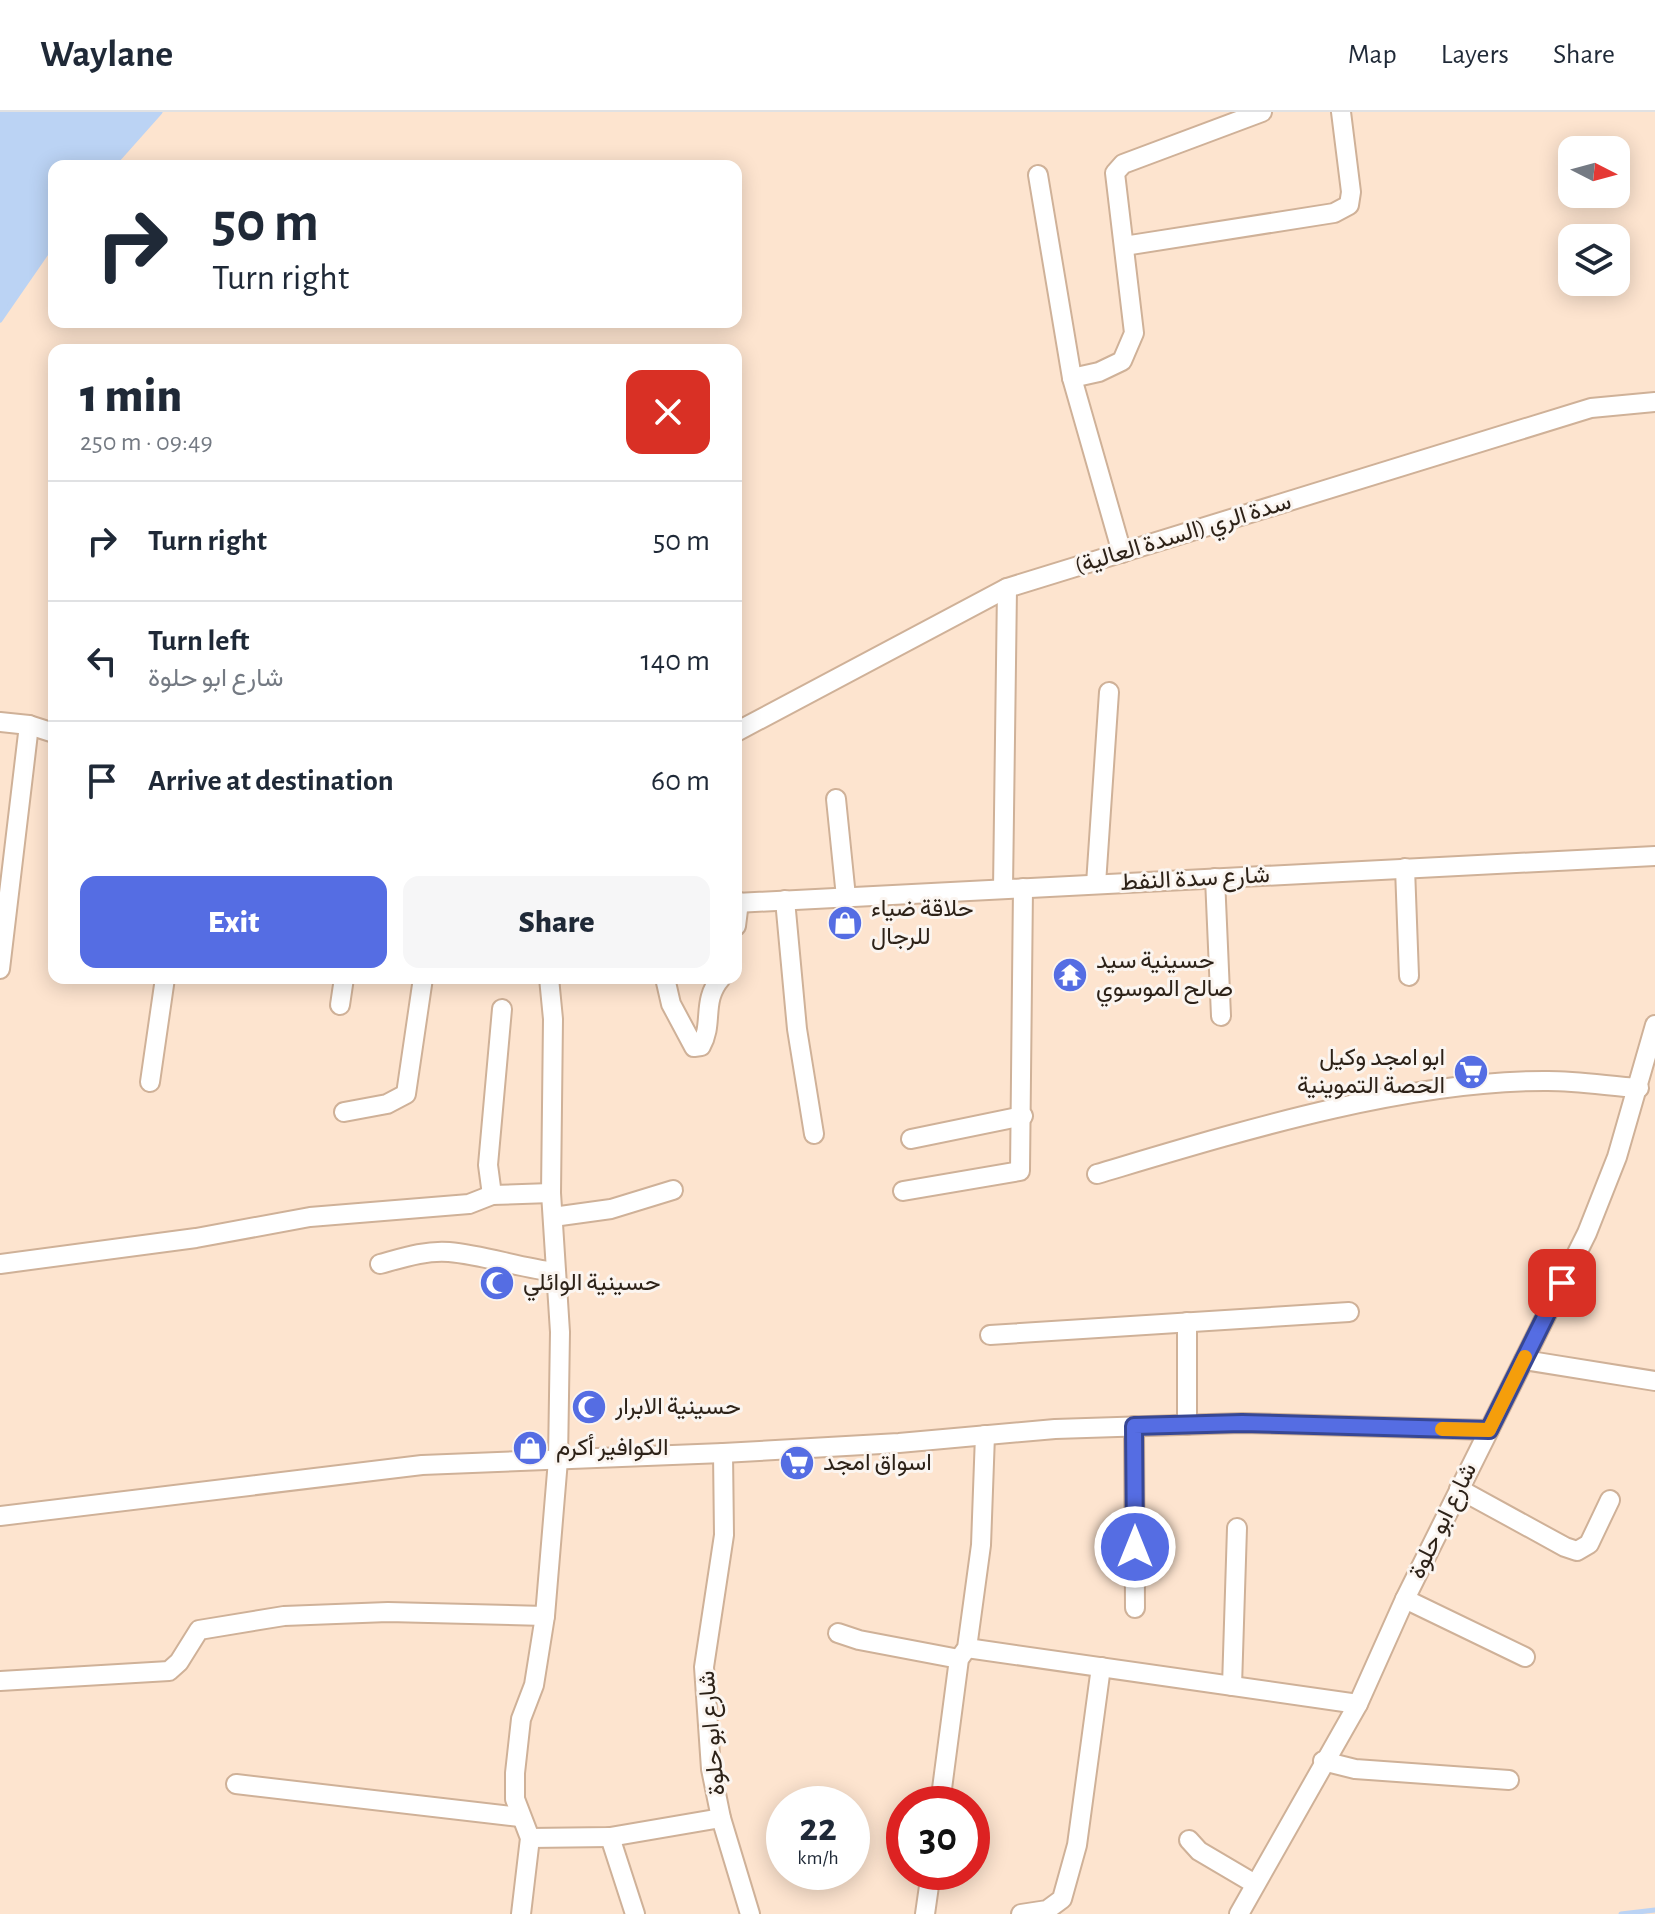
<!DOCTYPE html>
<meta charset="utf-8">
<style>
:root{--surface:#fff;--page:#f6f6f7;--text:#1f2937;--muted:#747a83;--line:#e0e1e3;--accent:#556de3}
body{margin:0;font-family:"Alegreya Sans",Vazirmatn,sans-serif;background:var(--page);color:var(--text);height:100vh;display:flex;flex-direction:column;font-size:30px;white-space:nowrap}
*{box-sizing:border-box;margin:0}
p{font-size:26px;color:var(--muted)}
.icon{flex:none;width:44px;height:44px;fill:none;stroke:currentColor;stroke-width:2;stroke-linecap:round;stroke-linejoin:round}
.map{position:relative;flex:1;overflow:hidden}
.side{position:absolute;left:48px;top:232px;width:694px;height:640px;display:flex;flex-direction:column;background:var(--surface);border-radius:16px;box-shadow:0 4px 20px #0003}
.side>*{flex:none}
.hud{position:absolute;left:48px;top:48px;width:694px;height:168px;border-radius:16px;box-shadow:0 4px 20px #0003;background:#fff;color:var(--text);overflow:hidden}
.needle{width:52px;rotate:96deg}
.tools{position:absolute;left:1558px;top:24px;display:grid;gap:16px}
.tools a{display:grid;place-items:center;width:72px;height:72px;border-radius:16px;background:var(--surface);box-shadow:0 4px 20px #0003;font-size:40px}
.speed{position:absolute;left:766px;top:1674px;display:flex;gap:16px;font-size:40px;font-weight:700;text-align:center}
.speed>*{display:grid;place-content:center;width:104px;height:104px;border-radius:50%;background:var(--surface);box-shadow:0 4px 20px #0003;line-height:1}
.speed small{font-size:20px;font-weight:400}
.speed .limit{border:12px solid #d22;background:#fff;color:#111}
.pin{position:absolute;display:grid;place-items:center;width:68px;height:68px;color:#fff;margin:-34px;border-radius:16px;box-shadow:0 4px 12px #0006}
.me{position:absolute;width:88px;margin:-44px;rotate:0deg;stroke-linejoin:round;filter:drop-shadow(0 0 6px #0008)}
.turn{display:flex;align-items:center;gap:28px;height:168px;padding:0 32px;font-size:36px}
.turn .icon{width:104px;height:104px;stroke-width:2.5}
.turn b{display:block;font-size:56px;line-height:68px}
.round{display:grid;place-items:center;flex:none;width:84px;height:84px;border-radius:16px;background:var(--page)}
.headline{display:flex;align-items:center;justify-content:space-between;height:136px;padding:0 32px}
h1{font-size:48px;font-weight:800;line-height:60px}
.primary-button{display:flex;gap:16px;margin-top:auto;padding:16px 32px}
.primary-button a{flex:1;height:92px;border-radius:16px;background:var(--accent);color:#fff;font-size:32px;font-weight:800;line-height:92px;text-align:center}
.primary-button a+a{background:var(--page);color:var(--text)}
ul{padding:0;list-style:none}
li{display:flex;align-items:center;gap:24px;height:120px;padding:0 32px;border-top:2px solid var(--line)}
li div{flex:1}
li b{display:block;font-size:30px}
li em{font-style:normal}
header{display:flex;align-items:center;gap:48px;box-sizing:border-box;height:112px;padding:0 40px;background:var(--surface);border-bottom:2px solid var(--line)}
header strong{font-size:38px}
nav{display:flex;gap:44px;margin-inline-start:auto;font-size:28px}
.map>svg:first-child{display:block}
.water{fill:#bbd3f4}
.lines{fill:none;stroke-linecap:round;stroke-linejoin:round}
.stream{stroke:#bbd3f4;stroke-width:5}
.minor-casing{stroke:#cfb198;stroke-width:22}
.minor{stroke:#fff;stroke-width:18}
.route-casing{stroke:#374794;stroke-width:20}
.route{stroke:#556de3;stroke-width:14}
.slow{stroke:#f59e0b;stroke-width:14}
.labels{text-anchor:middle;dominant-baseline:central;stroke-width:6;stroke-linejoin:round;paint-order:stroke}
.street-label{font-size:24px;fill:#2d2218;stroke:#fbf5f0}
.poi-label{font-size:24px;fill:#2d2218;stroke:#fbf5f0;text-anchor:start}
</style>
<header>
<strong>Waylane</strong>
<nav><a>Map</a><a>Layers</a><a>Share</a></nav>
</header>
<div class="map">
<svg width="1655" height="1802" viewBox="0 0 1655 1802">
<rect width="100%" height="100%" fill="#fde4cf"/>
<path class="water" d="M0,0H160L112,54H54V130L0,208Z"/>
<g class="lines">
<g class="stream">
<path d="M112,54L160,0"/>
<path d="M0,208L54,130"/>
<path d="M1621,1802L1655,1798"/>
</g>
<g class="minor-casing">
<g id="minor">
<path d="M1038,63L1072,266L1122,441"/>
<path d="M1124,134L1334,101L1349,93L1351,80L1341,0"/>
<path d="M1072,266L1099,260L1122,249L1134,221L1115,61L1123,52L1262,0"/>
<path d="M0,610L29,613L54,621"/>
<path d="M736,620L1007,476L1591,296L1655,290"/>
<path d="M836,687L846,785"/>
<path d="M1405,756L1409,864"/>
<path d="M1215,766L1221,904"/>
<path d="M1096,772L1109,580"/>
<path d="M1003,777L1007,476"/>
<path d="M785,788L797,917L814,1022"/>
<path d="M736,791L1655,744"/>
<path d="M736,814L739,790"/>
<path d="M0,857L29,613"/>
<path d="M665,866L671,892L694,935L701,934C714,911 701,889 721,866"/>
<path d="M340,893L344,866"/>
<path d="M150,970L165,866"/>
<path d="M344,1000L387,992L406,982L423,866"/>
<path d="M911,1027L1023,1004"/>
<path d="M1097,1062C1235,1021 1404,968 1548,969C1578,969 1609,974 1639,976"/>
<path d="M903,1079L1020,1059L1023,776"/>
<path d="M492,1083L488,1053L502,897"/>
<path d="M553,1105L611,1097L673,1078"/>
<path d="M0,1152L196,1126L310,1105L469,1092L492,1083L551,1081"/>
<path d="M380,1152C402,1146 426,1138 449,1140C484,1143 520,1156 556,1160"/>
<path d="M1187,1210V1313"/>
<path d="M990,1223L1349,1200"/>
<path d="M1524,1248L1655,1269"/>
<path d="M1134,1314L1135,1496"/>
<path d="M723,1341L724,1423L704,1555L711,1657L721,1706L750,1802"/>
<path d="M1459,1377L1565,1435L1577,1439L1589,1432L1610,1388"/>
<path d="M0,1404L422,1353L723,1341L899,1331L1055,1317L1242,1311L1489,1318"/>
<path d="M1405,1487L1525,1545"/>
<path d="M838,1521L859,1528L959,1547"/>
<path d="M967,1536L1358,1592"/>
<path d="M0,1569L169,1559L179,1550L199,1518L284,1504L388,1500L545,1504"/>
<path d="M1232,1574L1237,1416"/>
<path d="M1323,1649L1355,1657L1509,1668"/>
<path d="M236,1672L520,1705"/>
<path d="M940,1692L959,1547L967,1536L981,1433L985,1323"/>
<path d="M610,1725L635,1802"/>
<path d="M530,1726L610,1725L721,1706"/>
<path d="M1189,1728L1199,1739L1255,1772"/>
<path d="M521,1802L530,1726L515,1687V1661L521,1607L534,1573L545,1504L558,1348L560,1220L551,1081L553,907L549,866"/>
<path d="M925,1802L931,1760"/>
<path d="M1021,1802L1047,1798L1062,1787L1077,1733L1101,1555"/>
<path d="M1239,1802L1358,1592L1405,1487L1587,1121L1617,1045L1655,913"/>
</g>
</g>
<use href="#minor" class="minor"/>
</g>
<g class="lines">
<g class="route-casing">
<path id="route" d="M1135,1435L1134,1314L1242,1311L1489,1318L1562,1171"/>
</g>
<use href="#route" class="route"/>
<path class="slow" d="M1442,1317L1489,1318L1525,1245"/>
</g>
<defs>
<g id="shop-disc" transform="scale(1.8)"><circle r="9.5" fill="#556de3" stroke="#fbf5f0"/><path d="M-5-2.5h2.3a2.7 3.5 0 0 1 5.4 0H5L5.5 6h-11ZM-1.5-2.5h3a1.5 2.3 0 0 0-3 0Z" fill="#fff"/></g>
<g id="temple-disc" transform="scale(1.8)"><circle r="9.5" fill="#556de3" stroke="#fbf5f0"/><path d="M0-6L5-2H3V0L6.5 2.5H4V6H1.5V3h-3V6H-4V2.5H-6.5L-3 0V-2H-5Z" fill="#fff"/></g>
<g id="supermarket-disc" transform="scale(1.8)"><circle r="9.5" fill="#556de3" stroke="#fbf5f0"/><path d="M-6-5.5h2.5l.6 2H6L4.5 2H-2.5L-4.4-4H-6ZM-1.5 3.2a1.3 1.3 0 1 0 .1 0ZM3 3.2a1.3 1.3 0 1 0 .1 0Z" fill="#fff"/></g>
<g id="mosque-disc" transform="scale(1.8)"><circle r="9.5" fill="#556de3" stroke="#fbf5f0"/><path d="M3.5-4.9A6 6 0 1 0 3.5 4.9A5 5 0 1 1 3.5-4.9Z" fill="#fff"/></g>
</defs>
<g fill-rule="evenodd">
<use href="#shop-disc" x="845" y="811"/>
<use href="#temple-disc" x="1070" y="863"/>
<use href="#supermarket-disc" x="1471" y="960"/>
<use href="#mosque-disc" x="497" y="1171"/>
<use href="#mosque-disc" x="589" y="1295"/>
<use href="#shop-disc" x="530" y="1336"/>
<use href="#supermarket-disc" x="797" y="1351"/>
</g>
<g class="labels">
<g class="street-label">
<text transform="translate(1183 422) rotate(-17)">سدة الري (السدة العالية)</text>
<text transform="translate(1195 767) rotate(-3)">شارع سدة النفط</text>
<text transform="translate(1443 1409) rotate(-64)">شارع ابو حلوة</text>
<text transform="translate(712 1621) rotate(-95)">شارع ابو حلوة</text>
</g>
<g class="poi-label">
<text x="871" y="797">حلاقة ضياء<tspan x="871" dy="28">للرجال</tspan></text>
<text x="1096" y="849">حسينية سيد<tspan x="1096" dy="28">صالح الموسوي</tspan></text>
<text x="1445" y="946" text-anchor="end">ابو امجد وكيل<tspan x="1445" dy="28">الحصة التموينية</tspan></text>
<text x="523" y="1171">حسينية الوائلي</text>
<text x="615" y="1295">حسينية الابرار</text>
<text x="556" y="1336">الكوافير أكرم</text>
<text x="823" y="1351">اسواق امجد</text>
</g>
</g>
</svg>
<div class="tools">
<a><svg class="needle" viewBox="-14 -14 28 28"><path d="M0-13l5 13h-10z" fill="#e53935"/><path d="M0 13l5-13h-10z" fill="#747a83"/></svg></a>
<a><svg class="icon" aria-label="layers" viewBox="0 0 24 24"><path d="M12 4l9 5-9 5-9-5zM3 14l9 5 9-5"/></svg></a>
</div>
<div class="speed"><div>22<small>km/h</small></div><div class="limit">30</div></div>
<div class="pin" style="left:1562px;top:1171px;background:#d93025"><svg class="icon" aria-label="arrive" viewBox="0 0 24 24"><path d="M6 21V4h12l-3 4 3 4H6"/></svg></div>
<svg class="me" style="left:1135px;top:1435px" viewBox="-20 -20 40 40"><circle r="17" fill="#556de3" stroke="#fff" stroke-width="3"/><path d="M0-11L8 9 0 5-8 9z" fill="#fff"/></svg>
<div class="hud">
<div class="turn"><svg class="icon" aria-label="right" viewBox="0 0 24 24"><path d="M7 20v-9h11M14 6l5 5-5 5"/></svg><div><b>50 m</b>Turn right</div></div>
</div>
<section class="side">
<div class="headline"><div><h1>1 min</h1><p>250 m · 09:49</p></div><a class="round" style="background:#d93025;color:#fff"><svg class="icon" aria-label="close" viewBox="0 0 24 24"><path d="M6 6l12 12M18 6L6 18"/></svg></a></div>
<ul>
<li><svg class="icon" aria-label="right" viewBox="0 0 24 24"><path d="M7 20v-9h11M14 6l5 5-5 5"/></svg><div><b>Turn right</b></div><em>50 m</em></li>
<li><svg class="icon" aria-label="left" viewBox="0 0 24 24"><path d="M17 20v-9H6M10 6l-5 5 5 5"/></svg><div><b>Turn left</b><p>شارع ابو حلوة</p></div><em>140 m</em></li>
<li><svg class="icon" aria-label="arrive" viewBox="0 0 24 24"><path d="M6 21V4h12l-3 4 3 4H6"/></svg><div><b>Arrive at destination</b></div><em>60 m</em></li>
</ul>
<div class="primary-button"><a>Exit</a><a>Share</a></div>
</section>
</div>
